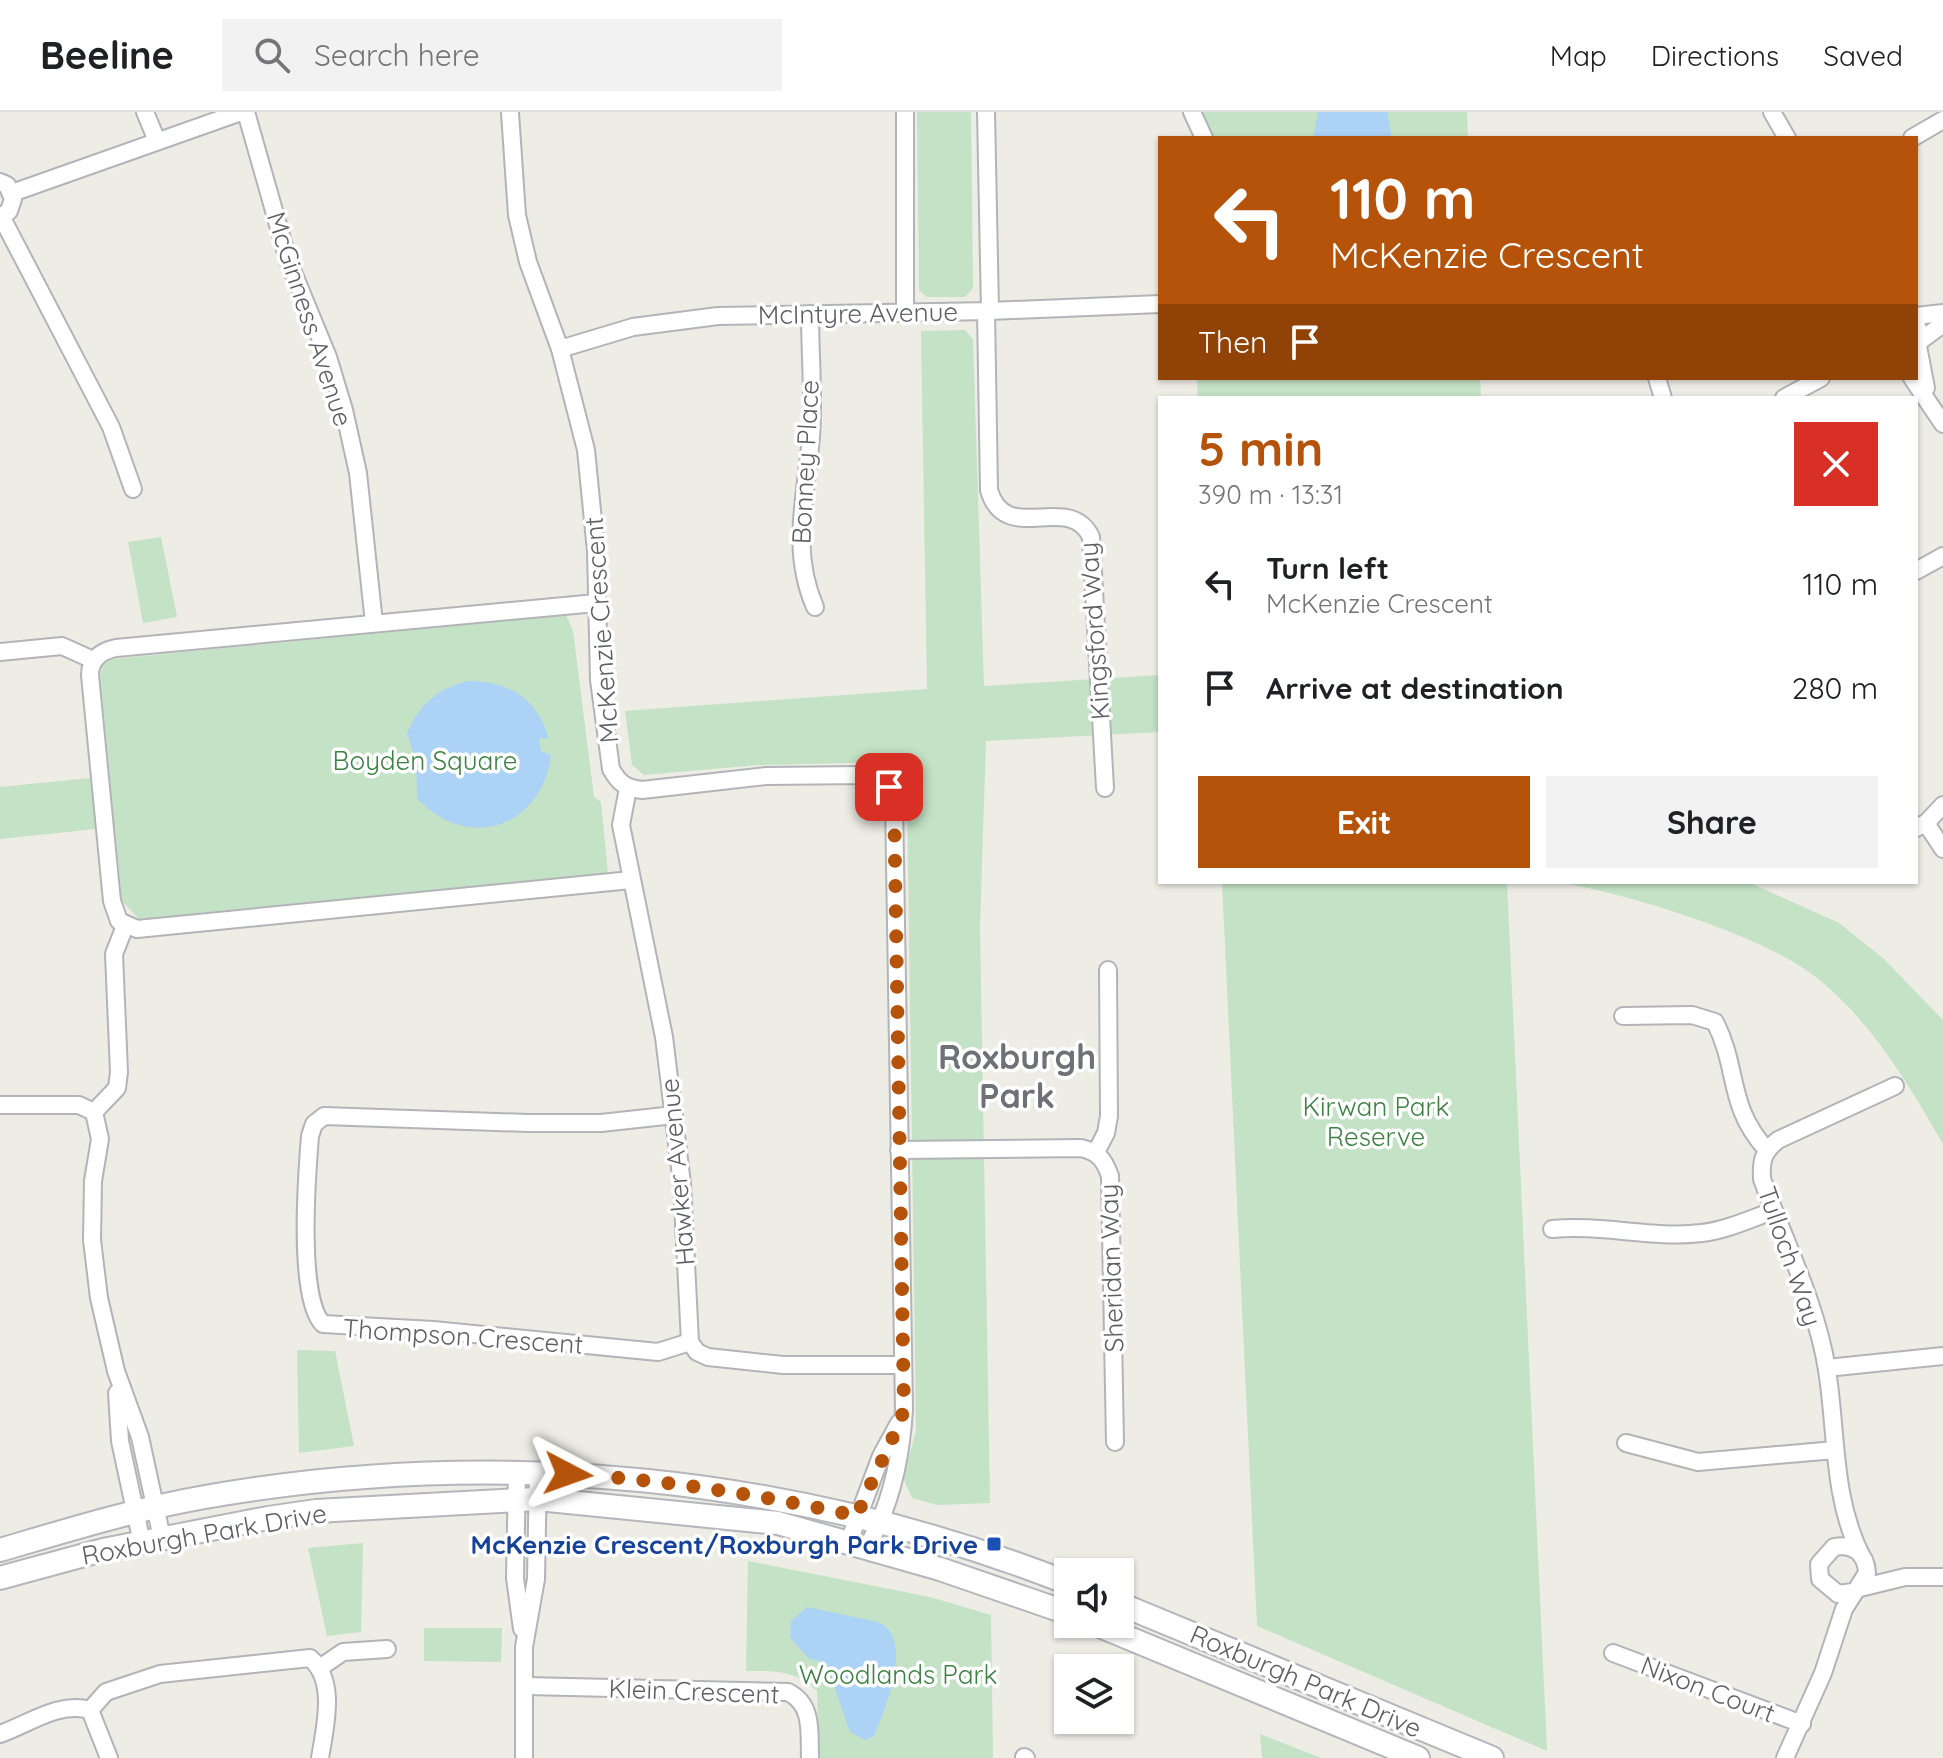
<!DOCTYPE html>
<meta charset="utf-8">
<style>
:root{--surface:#fff;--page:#f2f2f2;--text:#202124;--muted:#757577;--line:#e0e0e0;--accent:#b45309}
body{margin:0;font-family:Quicksand,sans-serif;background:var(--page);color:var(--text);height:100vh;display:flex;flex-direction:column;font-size:30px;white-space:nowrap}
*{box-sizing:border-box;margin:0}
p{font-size:26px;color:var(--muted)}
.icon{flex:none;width:44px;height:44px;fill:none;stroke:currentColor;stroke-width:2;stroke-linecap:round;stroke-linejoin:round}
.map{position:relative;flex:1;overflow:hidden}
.drawer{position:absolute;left:1158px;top:284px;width:760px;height:488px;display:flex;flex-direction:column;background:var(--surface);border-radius:0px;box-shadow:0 2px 6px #0004}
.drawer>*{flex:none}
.hud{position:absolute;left:1158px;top:24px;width:760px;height:244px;border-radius:0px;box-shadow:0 2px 6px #0004;background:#b45309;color:#fff;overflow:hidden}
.controls{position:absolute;left:1054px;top:1446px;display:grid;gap:16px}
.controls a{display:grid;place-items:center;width:80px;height:80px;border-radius:0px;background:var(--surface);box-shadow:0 2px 6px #0004;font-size:40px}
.pin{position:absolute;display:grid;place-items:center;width:68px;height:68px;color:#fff;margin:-34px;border-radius:16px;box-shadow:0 4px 12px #0006}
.me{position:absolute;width:88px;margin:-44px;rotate:94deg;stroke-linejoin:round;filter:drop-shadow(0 0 6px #0008)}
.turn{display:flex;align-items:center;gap:28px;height:168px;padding:0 40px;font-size:36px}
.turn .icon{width:104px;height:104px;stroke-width:2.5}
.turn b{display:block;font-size:56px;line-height:68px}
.then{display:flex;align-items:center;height:76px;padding:0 40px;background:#0003;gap:16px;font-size:30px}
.round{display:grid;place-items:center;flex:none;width:84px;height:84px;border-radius:0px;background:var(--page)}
.summary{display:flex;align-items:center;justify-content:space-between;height:136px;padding:0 40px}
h1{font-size:48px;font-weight:800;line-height:60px;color:var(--accent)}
.action{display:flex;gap:16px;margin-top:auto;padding:16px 40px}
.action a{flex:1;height:92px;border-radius:0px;background:var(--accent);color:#fff;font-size:32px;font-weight:800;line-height:92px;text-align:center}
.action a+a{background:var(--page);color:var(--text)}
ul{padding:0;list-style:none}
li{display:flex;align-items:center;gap:24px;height:104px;padding:0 40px}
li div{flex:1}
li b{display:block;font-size:30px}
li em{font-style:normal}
header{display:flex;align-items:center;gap:48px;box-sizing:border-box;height:112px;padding:0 40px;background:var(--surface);border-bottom:2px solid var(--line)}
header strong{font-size:38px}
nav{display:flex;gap:44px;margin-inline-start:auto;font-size:28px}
.search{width:560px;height:72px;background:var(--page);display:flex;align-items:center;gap:20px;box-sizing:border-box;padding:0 28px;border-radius:0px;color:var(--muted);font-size:30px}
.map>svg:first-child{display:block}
.green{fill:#c4e2c5}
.water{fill:#acd2f6}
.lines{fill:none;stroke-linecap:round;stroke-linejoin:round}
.street-casing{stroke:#b2b4b8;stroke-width:20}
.secondary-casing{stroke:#b4b6bb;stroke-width:26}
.street{stroke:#fff;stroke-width:16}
.secondary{stroke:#fff;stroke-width:22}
.route{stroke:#b45309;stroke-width:14;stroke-dasharray:0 25.2}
.transit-dot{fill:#1a4fb4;stroke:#fff;stroke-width:3}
.labels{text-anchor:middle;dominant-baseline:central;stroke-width:7;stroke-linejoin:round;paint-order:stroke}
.street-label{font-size:26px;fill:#5d5f64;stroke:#fff}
.park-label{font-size:26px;fill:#3e8145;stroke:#fff}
.transit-label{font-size:26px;font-weight:bold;fill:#164399;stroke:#fff;text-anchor:end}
.district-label{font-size:34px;font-weight:bold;fill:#6e7175;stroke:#fff}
</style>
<header>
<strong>Beeline</strong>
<div class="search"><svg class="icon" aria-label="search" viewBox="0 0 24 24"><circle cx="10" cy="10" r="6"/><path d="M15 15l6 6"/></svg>Search here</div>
<nav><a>Map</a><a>Directions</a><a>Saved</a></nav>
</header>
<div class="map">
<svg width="1943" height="1646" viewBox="0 0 1943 1646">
<rect width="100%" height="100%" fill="#edece5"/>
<g class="green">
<path d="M917,0H971L973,176L965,185H927L919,178Z"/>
<path d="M1192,0H1467L1468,26H1204Z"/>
<path d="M965,218L973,227L984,574L1160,563V620L986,629L980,815L990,1391L937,1393L912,1386L903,1366L916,1319L907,675L894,650L758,653L644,663L632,653L625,599L927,577L921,219Z"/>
<path d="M1197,266H1480L1481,286H1198Z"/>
<path d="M161,425L177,505L143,511L128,430Z"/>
<path d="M566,503L573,519L594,685L601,690L608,761L139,807L122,789L115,715L0,727V675L110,664L100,564L103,552L113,547Z"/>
<path d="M1222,770H1507L1547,1639L1257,1514Z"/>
<path d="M1556,770H1748L1839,811L1884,847L1943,908V1032C1909,973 1869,905 1813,863C1762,823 1620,779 1556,770Z"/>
<path d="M297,1238L335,1239L354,1334L299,1341Z"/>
<path d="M363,1431L361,1520L327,1524L308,1436Z"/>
<path d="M748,1449L930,1485L991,1503L993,1646H819L817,1579C796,1558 775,1559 746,1559Z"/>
<path d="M424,1516H502L501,1550L424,1549Z"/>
<path d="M1260,1622L1321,1646H1262Z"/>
</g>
<g class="water">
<path d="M1318,0H1387L1392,26H1313Z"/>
<path d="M468,569C508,568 538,587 549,627L539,626L541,639L551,643C542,717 466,740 417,686L416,650L407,621C419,593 438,576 468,569Z"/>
<path d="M807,1495L878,1510C915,1526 886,1596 874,1624L865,1628L850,1620L826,1551L808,1546L790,1525L791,1509Z"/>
</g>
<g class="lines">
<g class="street-casing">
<g id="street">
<path d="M145,0L157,29"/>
<path d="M246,0L288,148L328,245L344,298L358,361L374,511"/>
<path d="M905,0V200"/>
<path d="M986,0L990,199"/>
<path d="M1192,0L1204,26"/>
<path d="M1772,0L1787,26"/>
<path d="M510,1L517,103L528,150L560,237L586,338L596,439L599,568L611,657C619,671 625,676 642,678L766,664L863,663C881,667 888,672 894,689L904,1298C901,1346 891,1394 867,1435"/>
<path d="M1912,26L1943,8"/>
<path d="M0,70L7,73L13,87L9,99L0,105"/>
<path d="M12,81L241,0"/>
<path d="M1,104L111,315L133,377"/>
<path d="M986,199L989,378C1005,435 1069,379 1091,425L1105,676"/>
<path d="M810,202C810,242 814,285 811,325C806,385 790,438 815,495"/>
<path d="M1916,204L1943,201"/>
<path d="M1916,212L1920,222L1917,236"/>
<path d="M1920,229L1943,212"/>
<path d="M1918,234L1926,276"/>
<path d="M560,237L633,215L718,204L990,199L1160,192"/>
<path d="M1657,266L1663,286"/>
<path d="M1912,266L1943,312"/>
<path d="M1784,286L1821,266"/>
<path d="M1916,459L1943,444"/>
<path d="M596,491L116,536C101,539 90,547 90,563L112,789L119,809L137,817L631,768"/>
<path d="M0,540L62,534L93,548"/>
<path d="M628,676L621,713L664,925L682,1072L690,1230L697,1240L708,1245L783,1253H901"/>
<path d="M1926,711L1943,737"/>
<path d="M1916,716L1926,711L1943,693"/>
<path d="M1623,904L1692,903L1715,910C1739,957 1727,994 1766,1037"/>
<path d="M0,993H79L94,1000L100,1027L93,1069L92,1128L99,1186L116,1259L140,1325L162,1426"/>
<path d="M94,1000L117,976L119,960L114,842L125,814"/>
<path d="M674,1003L601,1011H528L324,1004L314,1012L310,1024C307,1061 297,1187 323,1212L433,1218L658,1240L690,1230"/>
<path d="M899,1038L1081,1036C1098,1040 1104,1047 1110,1064L1115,1330"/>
<path d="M1096,1040L1106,1021L1109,1004L1108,858"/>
<path d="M1552,1117C1602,1112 1652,1127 1702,1121C1727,1118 1750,1107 1773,1099"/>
<path d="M1827,1256L1943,1244"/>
<path d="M117,1281L120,1329L142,1431"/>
<path d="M1626,1331L1698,1350L1835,1338"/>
<path d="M517,1360L515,1466L522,1517"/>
<path d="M848,1432L881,1344L899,1311"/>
<path d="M1861,1443C1832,1385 1837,1320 1827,1258C1817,1193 1784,1128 1762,1067C1761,1048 1763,1040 1778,1028L1895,974"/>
<path d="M1860,1476L1905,1465H1943"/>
<path d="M1613,1541L1802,1612"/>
<path d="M321,1555L343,1540L387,1537"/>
<path d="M526,1574L788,1580C814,1593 809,1621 810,1646"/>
<path d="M90,1598L106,1580L160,1562L310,1546C337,1568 325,1615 320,1646"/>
<path d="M0,1622C29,1612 59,1589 90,1598L109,1646"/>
<path d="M1024,1645L1026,1646"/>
<path d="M524,1646V1535L536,1467L538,1359"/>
<path d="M1785,1646L1823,1561L1844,1497L1867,1461C1866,1442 1854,1431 1834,1435L1819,1452L1820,1467L1838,1482L1853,1480"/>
</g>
</g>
<g class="secondary-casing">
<g id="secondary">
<path d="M0,1438C68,1418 136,1397 205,1385C497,1334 793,1363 1068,1471"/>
<path d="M0,1466L103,1438L268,1406L316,1399L538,1387L778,1411L940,1457L1068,1501"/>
<path d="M1120,1492L1492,1646"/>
<path d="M1095,1512L1418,1646"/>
</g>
</g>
<use href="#street" class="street"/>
<use href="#secondary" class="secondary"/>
</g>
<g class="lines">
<path class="route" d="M568,1362C666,1368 761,1383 857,1404C871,1368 891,1334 904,1298L894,689L889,675"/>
</g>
<rect class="transit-dot" x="986" y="1424" width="16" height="16" rx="4"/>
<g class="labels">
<g class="street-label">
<text transform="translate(858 201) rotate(-1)">McIntyre Avenue</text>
<text transform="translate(310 207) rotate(72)">McGinness Avenue</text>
<text transform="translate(805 350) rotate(-87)">Bonney Place</text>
<text transform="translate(601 518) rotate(-94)">McKenzie Crescent</text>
<text transform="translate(1094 519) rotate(-94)">Kingsford Way</text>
<text transform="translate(677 1060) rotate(-95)">Hawker Avenue</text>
<text transform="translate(1790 1144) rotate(71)">Tulloch Way</text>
<text transform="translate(1111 1156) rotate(-92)">Sheridan Way</text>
<text transform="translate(463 1224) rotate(4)">Thompson Crescent</text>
<text transform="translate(204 1422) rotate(-10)">Roxburgh Park Drive</text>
<text transform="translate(1306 1569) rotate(23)">Roxburgh Park Drive</text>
<text transform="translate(1708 1577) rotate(21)">Nixon Court</text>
<text transform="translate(694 1579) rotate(2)">Klein Crescent</text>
</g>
<g class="park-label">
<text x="425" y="648">Boyden Square</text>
<text x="1376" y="994">Kirwan Park<tspan x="1376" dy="30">Reserve</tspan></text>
<text x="898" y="1562">Woodlands Park</text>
</g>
<g class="transit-label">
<text x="978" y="1432">McKenzie Crescent/Roxburgh Park Drive</text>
</g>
<g class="district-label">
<text x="1017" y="944">Roxburgh<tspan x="1017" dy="39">Park</tspan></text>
</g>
</g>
</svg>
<div class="controls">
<a><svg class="icon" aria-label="sound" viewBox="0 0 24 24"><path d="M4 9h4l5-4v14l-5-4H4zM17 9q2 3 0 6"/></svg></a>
<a><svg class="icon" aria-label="layers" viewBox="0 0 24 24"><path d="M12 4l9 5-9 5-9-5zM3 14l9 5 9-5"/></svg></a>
</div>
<div class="pin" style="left:889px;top:675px;background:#d93025"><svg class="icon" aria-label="arrive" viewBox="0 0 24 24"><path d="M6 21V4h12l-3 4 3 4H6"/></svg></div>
<svg class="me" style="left:568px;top:1362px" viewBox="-20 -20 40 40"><path d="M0-17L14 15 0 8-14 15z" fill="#b45309" stroke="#fff" stroke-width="4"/></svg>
<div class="hud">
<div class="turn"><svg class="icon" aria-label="left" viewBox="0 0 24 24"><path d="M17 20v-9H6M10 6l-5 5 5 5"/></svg><div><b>110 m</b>McKenzie Crescent</div></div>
<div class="then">Then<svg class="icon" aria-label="arrive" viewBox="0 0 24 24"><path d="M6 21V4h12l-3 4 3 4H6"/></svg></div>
</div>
<section class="drawer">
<div class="summary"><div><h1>5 min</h1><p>390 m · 13:31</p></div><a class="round" style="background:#d93025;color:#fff"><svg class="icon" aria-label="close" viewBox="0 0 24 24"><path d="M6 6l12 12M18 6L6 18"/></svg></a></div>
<ul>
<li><svg class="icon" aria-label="left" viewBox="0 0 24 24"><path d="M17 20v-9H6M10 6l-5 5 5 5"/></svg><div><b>Turn left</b><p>McKenzie Crescent</p></div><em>110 m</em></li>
<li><svg class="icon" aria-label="arrive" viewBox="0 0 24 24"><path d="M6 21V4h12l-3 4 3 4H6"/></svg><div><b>Arrive at destination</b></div><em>280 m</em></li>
</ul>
<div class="action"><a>Exit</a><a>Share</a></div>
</section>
</div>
